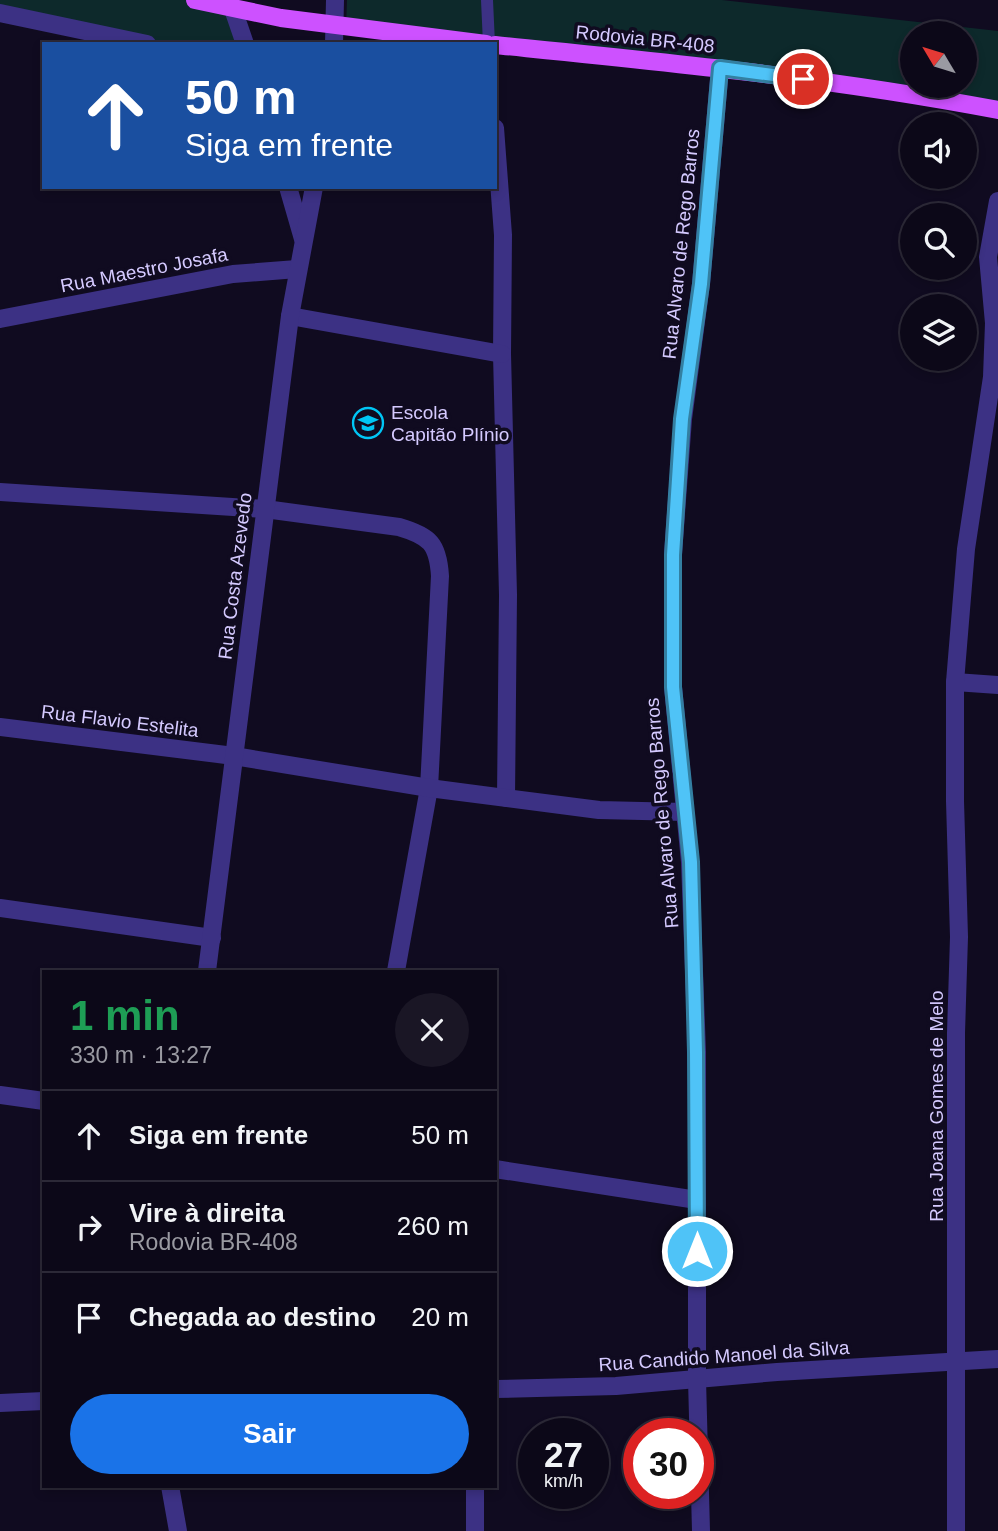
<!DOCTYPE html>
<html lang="pt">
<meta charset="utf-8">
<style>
:root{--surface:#0c0818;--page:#1a1625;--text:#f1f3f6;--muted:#9a9aa2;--line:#2c2937;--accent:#1a73e8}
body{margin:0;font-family:Helvetica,sans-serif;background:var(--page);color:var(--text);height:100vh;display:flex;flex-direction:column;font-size:26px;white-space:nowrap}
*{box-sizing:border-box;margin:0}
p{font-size:23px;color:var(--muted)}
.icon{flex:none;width:38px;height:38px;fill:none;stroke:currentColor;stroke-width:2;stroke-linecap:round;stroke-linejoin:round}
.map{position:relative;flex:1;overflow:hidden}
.side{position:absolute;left:42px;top:970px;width:455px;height:518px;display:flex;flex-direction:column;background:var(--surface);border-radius:0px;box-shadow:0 4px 10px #0003,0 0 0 2px var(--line)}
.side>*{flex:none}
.guide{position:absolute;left:42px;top:42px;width:455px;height:147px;border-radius:0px;box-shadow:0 4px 10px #0003,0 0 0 2px var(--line);background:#1a4fa0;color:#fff;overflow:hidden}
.needle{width:46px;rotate:308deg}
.controls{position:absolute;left:900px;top:21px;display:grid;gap:14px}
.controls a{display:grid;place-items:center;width:77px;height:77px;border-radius:50%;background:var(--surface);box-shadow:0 4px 10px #0003,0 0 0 2px var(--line);font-size:35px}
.speed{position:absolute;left:518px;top:1418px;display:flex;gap:14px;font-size:35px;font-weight:700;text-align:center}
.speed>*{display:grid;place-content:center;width:91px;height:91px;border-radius:50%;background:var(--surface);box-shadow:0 4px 10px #0003,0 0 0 2px var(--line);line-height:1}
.speed small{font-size:18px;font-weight:400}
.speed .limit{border:10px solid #d22;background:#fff;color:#111}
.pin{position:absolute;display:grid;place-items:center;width:60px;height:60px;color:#fff;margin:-30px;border:4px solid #fff;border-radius:50%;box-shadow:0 2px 7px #0007}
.me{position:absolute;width:77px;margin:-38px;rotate:0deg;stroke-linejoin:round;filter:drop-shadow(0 0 5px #0008)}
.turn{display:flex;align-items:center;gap:24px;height:147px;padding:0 28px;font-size:32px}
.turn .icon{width:91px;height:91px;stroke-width:2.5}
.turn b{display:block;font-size:49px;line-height:60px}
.round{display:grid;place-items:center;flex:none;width:74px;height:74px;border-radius:37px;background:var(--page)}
.summary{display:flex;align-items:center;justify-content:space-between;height:119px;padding:0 28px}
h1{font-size:42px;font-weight:600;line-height:52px;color:#1e9e55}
.button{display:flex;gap:14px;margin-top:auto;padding:14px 28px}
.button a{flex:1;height:80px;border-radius:42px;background:var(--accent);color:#fff;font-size:28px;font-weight:600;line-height:80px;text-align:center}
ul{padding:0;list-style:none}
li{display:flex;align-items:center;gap:21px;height:91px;padding:0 28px;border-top:2px solid var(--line)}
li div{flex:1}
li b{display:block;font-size:26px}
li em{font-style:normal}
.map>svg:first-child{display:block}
.green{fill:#0d292b;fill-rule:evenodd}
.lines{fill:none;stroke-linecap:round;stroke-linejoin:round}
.lane{stroke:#3c3184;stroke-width:12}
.street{stroke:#3c3184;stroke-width:18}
.primary{stroke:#cd51ff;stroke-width:18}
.route-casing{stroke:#337fa1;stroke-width:18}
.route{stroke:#4fc3f7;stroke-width:12}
.labels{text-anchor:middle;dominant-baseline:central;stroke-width:7;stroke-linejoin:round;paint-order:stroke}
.street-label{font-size:19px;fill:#d5caff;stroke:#100b20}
.poi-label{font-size:19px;fill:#d5caff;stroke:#100b20;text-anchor:start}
</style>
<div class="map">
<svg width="998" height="1531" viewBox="0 0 998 1531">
<rect width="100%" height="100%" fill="#100b20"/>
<g class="green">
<path d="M0,0H195L233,9L245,44H147L0,12Z"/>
<path d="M347,0H722L998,31V110L346,28ZM912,33H964V86H912Z"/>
</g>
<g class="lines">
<path class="lane" d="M487,0L489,44"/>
<g class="street">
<path d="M233,9L245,44"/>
<path d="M0,13L147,44"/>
<path d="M334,44L335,0"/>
<path d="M495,128L503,235L502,354L508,595L506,798"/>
<path d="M288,187L303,239"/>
<path d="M290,316L502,354"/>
<path d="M0,319L233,274L297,269"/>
<path d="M0,492L265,509L399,527C430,536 438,544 440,576L429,788L396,971"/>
<path d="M955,682L998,685"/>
<path d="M0,727L234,756L429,788L599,810L685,812"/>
<path d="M0,908L212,938"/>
<path d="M207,971L290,316L314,187"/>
<path d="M0,1095L44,1101"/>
<path d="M495,1169L697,1200"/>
<path d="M495,1389L616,1386L777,1372L998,1359"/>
<path d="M0,1403L44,1401"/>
<path d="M170,1486L178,1531"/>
<path d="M475,1531V1486"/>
<path d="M701,1531L697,1379V1052L690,862L673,687V554L683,419L701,284L720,68"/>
<path d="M956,1531V1033L959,937L955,801V682L966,549L992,377L994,323L988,257L998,201"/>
</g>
<g class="primary">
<path d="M195,0L281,18L486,44"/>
<path d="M495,45C663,62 832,78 998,110"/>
</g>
</g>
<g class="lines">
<g class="route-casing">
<path id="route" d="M697,1251L696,1052L691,862L673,687V555L682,419L701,284L720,68L803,79"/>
</g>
<use href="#route" class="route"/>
</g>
<defs>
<g id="school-ring" transform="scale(1.575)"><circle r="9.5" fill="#100b20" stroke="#00c6f5" stroke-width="1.5"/><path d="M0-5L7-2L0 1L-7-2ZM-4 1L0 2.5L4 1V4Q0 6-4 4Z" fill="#00c6f5"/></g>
</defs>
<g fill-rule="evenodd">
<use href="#school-ring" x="368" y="423"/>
</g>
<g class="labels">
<g class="street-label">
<text transform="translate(645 39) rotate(6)">Rodovia BR-408</text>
<text transform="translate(681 244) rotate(-84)">Rua Alvaro de Rego Barros</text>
<text transform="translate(144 270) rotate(-11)">Rua Maestro Josafa</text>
<text transform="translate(235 576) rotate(-83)">Rua Costa Azevedo</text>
<text transform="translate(120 721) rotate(7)">Rua Flavio Estelita</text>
<text transform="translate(662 813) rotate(-95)">Rua Alvaro de Rego Barros</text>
<text transform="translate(936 1106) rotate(-90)">Rua Joana Gomes de Melo</text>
<text transform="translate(724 1356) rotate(-4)">Rua Candido Manoel da Silva</text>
</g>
<g class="poi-label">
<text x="391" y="412">Escola<tspan x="391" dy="22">Capitão Plínio</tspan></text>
</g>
</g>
</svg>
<div class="controls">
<a><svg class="needle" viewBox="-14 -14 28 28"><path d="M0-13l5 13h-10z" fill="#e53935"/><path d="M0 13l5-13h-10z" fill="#9a9aa2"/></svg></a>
<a><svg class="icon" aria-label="sound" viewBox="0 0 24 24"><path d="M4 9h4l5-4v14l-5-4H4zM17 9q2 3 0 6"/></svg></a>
<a><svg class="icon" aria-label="search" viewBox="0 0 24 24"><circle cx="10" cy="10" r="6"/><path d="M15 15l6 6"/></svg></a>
<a><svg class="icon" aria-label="layers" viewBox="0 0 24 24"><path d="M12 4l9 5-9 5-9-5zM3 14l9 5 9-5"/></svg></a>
</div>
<div class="speed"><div>27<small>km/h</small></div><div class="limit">30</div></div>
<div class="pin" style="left:803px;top:79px;background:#d93025"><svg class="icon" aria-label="arrive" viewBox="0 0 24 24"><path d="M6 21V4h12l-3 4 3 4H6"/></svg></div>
<svg class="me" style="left:697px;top:1251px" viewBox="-20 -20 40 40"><circle r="17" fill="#4fc3f7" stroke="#fff" stroke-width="3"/><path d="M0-11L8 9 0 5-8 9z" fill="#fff"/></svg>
<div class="guide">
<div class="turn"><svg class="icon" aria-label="ahead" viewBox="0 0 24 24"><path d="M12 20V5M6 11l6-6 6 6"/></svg><div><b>50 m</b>Siga em frente</div></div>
</div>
<section class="side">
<div class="summary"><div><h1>1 min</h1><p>330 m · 13:27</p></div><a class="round"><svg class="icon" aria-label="close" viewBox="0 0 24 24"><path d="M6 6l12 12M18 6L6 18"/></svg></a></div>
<ul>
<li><svg class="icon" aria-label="ahead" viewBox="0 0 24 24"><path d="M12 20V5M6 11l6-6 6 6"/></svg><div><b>Siga em frente</b></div><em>50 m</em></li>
<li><svg class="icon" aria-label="right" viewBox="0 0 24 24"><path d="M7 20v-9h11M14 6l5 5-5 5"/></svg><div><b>Vire à direita</b><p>Rodovia BR-408</p></div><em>260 m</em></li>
<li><svg class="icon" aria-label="arrive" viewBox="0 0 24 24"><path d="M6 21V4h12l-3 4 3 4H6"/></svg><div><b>Chegada ao destino</b></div><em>20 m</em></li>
</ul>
<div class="button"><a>Sair</a></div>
</section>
</div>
